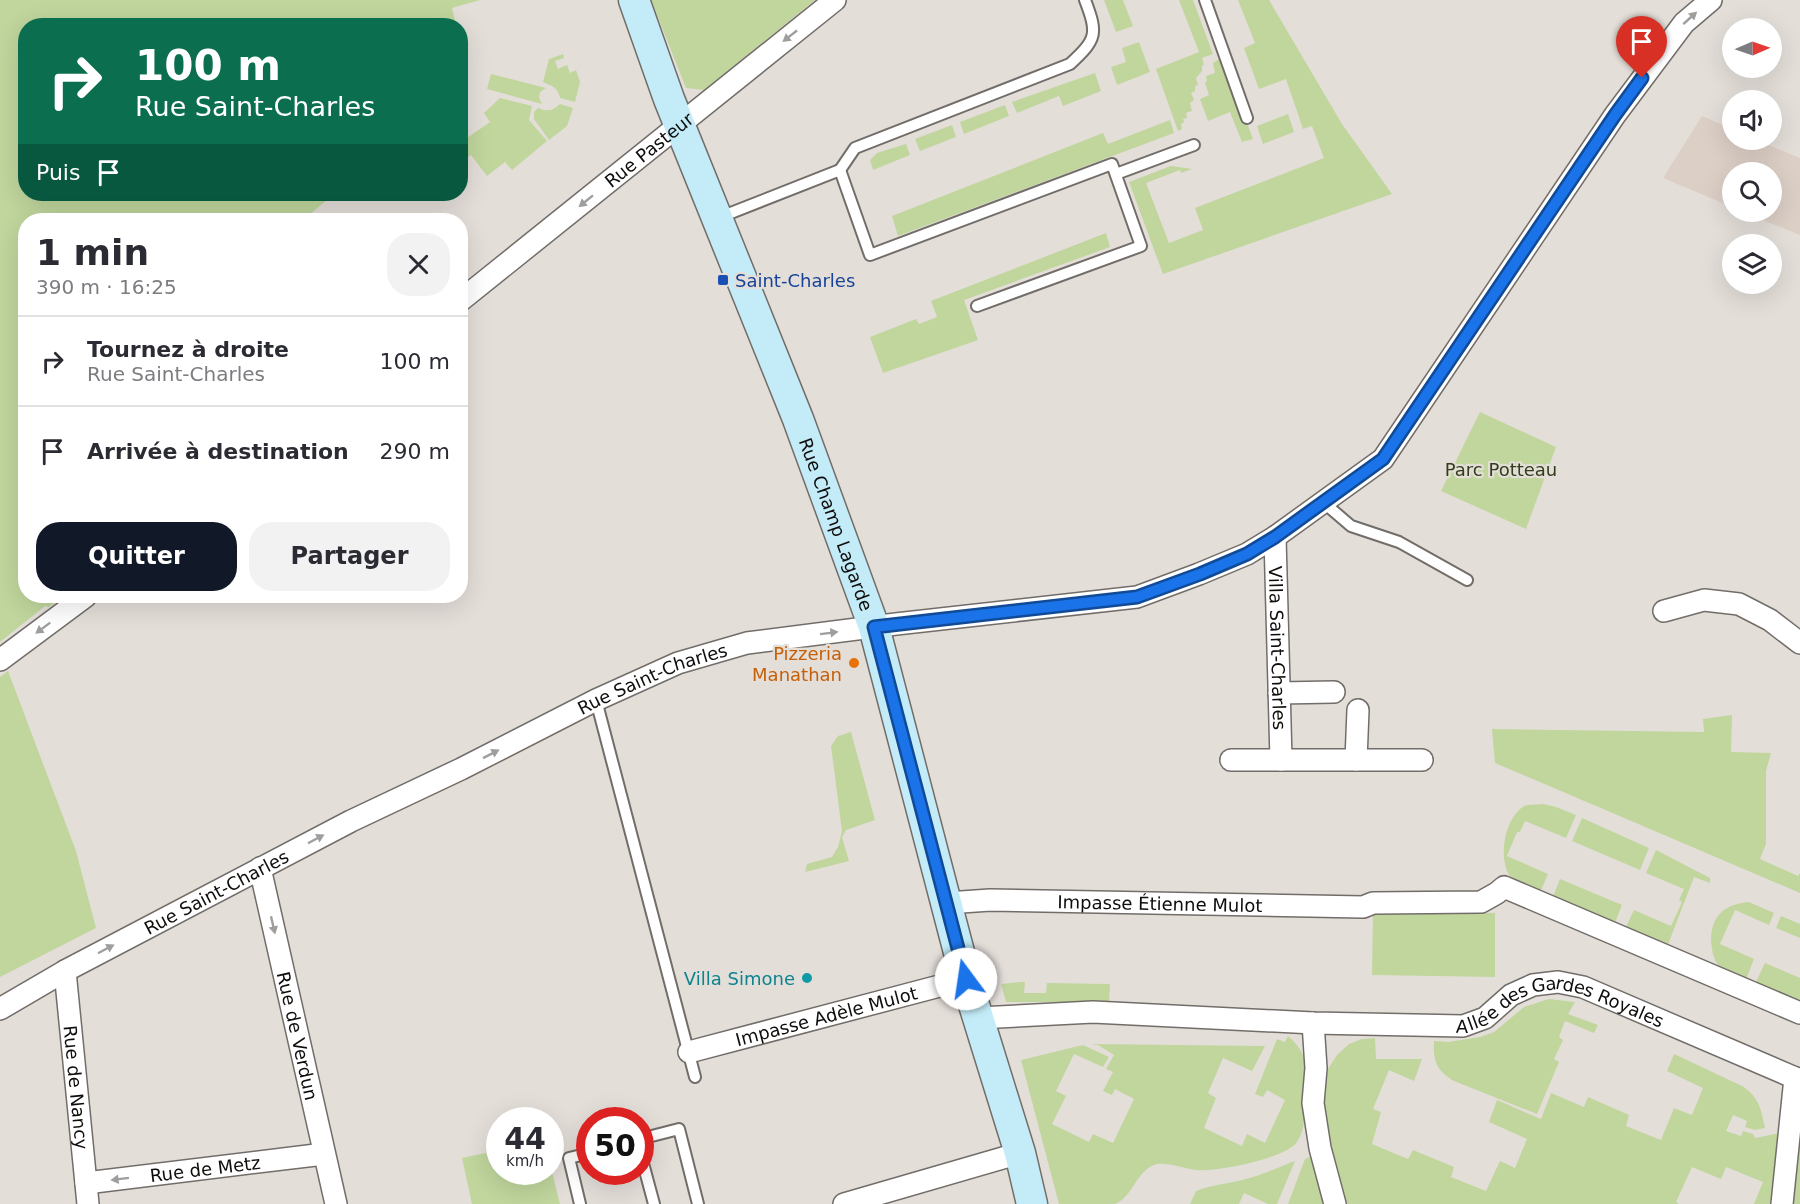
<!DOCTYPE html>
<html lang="fr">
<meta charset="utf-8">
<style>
:root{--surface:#fff;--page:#f2f2f3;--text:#2b2b33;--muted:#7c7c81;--line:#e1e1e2;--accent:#111827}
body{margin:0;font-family:"DejaVu Sans",sans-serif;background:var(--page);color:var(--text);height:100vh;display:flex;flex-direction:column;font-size:22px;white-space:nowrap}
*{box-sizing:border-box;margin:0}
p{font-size:20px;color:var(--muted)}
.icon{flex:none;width:33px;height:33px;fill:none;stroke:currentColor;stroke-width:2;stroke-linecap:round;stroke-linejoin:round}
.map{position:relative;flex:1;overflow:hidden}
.details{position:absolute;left:18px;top:213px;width:450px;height:390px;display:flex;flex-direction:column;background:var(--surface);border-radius:24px;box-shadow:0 6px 24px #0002}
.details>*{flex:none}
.banner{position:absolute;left:18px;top:18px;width:450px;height:183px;border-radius:24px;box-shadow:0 6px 24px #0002;background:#0b6e4f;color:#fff;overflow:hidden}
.needle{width:39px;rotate:88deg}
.buttons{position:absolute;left:1722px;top:18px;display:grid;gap:12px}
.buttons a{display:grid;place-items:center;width:60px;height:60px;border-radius:50%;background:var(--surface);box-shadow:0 6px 24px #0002;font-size:30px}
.speed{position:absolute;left:486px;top:1107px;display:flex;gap:12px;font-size:30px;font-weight:700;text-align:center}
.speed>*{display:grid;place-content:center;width:78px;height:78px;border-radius:50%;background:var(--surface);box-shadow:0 6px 24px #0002;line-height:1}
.speed small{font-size:15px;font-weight:400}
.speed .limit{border:9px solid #d22;background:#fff;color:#111}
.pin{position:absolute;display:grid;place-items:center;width:51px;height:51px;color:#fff;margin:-62px -26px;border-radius:50% 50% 50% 0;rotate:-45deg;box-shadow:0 0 6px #0007}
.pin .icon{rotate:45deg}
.me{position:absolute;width:66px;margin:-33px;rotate:346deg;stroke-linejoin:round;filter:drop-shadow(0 0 4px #0008)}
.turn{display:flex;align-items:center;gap:21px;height:126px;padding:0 18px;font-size:27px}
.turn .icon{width:78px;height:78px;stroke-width:2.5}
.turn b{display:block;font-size:42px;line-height:51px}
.then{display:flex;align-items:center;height:57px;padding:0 18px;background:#0003;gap:12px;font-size:22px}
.round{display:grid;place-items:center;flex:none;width:63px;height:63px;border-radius:24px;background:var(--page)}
.headline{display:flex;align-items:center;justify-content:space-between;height:102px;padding:0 18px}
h1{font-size:36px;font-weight:800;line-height:45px}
.action{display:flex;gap:12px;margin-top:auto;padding:12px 18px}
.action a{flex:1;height:69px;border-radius:24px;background:var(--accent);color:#fff;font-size:24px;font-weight:800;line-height:69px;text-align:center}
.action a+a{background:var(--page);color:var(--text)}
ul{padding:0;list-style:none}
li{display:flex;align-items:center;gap:18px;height:90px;padding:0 18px;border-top:2px solid var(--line)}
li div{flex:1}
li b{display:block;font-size:22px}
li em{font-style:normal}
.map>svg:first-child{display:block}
.built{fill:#dccfc6}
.green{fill:#c0d69d}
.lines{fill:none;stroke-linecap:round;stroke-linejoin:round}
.lane-casing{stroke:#726d69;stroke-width:14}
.street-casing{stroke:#726d69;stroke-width:24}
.secondary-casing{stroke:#726d69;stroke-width:33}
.lane{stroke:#fff;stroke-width:10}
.street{stroke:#fff;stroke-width:21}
.secondary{stroke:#c3ecf8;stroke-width:30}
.oneway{fill:#9f9e9d}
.route-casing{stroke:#114b97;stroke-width:15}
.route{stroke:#1a73e8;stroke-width:10}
.transit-dot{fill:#1a4fb4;stroke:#e4ded9;stroke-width:2}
.food-dot{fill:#e8710a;stroke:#e4ded9;stroke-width:2}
.culture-dot{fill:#0f9aa8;stroke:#e4ded9;stroke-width:2}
.labels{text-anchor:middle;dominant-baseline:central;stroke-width:4.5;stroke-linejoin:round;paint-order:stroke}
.street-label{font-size:18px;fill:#0f0d0b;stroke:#e4ded9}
.transit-label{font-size:18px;fill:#164399;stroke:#e4ded9;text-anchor:start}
.park-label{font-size:18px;fill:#313e18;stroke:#e4ded9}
.food-label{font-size:18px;fill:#c56008;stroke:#e4ded9;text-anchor:end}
.culture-label{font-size:18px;fill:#0d838f;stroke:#e4ded9;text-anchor:end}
</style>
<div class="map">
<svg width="1800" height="1204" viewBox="0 0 1800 1204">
<rect width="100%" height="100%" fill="#e4ded9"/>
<path class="built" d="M1702,116L1732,129V140H1756L1800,158V235L1743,212H1772V172H1732V207L1663,178Z"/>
<g class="green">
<path d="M0,0H480L452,8L456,25L26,26V194H334L309,215L313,220H26V596H64L49,607L45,606L0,642Z"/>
<path d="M651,0H815L704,90L686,88Z"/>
<path d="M1104,0H1123L1133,26L1116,32Z"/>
<path d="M1179,0H1193L1213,54L1202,58L1204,65L1202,66V71L1196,78L1198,85L1195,86V91L1191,93L1194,100L1190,103L1192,111L1186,113L1187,118L1183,119L1184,122L1181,124L1182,129L1178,131L1156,69L1199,52Z"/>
<path d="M1238,0H1269L1342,124L1392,194L1163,274L1129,182L1171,166L1192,169L1181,173L1180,170L1146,183L1169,243L1203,230L1195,208L1324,158L1312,126L1303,129L1286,79L1259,89L1244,48L1255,43Z"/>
<path d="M1139,42L1150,72L1117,85L1111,67L1126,62L1122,48Z"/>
<path d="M563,54L564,58L555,61L558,69L567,65L570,73L576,70L580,82L575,102L560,98C558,87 552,86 543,82L549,59Z"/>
<path d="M1222,57L1253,139L1242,142L1230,112L1208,121L1200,99L1209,95L1205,83L1207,81L1206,76L1215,73L1213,63Z"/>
<path d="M1095,73L1101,91L1063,106L1059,96L1017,113L1012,102Z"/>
<path d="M491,74L546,88L540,92L539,98L542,104L487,89Z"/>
<path d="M500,98L532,106L529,120L547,141L512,170L505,162L487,176L471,155L465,159L461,153V142L490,122L484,113Z"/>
<path d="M560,104L573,108L567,126L549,140L534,119V112L538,108C547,112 553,111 560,104Z"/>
<path d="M1005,105L1009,116L964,134L960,122Z"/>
<path d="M1288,114L1294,132L1263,144L1257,126Z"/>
<path d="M1170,120L1174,133L898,236L892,216L1103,133L1108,144Z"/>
<path d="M952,125L956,137L920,151L915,139Z"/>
<path d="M906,144L910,155L873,170L870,160L877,153Z"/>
<path d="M1106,233L1110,247L964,300L978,340L883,373L870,337L916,319L919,324L937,317L931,301Z"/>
<path d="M1480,412L1556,447L1526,529L1441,491Z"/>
<path d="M8,671L76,851L96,928L0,977V677Z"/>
<path d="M1732,715L1731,752L1771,753L1766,771V844L1760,859L1798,876L1800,873V893L1495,763L1492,729L1704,732L1703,719Z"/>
<path d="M851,732L875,820L846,830L842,837L849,861L805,872L807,864L832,857L838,847L842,831L831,746L838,736Z"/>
<path d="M1543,804L1556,807L1576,815L1566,838L1525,821L1520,832H1517L1507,856L1548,874L1539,895C1528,890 1515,886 1509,875C1498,856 1505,818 1524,806C1529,804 1537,805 1543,804Z"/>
<path d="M1582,818L1649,848L1640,870L1572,841Z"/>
<path d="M1656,850L1710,878V883L1694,877L1667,947L1625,929L1634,910L1671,926L1682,902L1679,900L1684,889L1646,873Z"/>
<path d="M1560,879L1622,905L1614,925L1552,899Z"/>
<path d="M1749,902L1774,913L1769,925L1735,910L1720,944L1754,959L1745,982C1736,978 1727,975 1720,967C1713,960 1712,950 1711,941C1711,916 1724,904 1749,902Z"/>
<path d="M1373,912L1495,913V977L1372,975Z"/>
<path d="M1781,916L1800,924V938L1776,928Z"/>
<path d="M1765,963L1800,978V1006L1754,986Z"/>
<path d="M1021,982H1025L1024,993H1046L1047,983L1110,984L1109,1002H1006L1001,984Z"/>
<path d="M1549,999L1575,1002L1568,1014L1598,1025L1594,1033L1565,1021L1559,1037L1563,1040L1554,1059L1559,1062L1537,1114L1454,1081C1436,1070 1433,1061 1434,1041L1448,1042L1480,1037L1494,1032L1524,1007Z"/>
<path d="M1288,1036C1308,1053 1308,1069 1306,1093C1305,1109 1306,1129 1297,1142C1287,1158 1216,1172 1197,1170C1186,1169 1167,1162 1157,1164C1136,1169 1132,1200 1114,1204C1102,1204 1073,1204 1059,1204L1021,1060L1083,1045L1109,1057L1103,1067L1074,1054L1056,1091L1066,1096L1052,1124L1089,1142L1093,1134L1113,1143L1134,1099L1115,1089L1112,1095L1103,1091L1113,1072L1106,1069L1114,1055L1098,1045L1090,1044L1265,1046L1252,1071L1223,1058L1208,1093L1216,1098L1204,1128L1242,1146L1247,1134L1265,1143L1285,1100L1267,1090L1263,1097L1255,1094L1277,1039L1285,1042Z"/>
<path d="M1375,1038L1376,1059H1422L1414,1081L1389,1070L1373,1109L1381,1112L1372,1144L1408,1159L1413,1150L1454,1167L1451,1177L1486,1191L1500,1161L1515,1168L1527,1139L1489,1122L1497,1100L1541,1119L1551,1093L1584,1107L1588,1097L1629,1115L1626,1126L1661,1140L1674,1108L1692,1115L1703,1088L1667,1071L1674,1054L1742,1086C1759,1097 1761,1109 1765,1128L1755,1130L1745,1127L1747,1121L1733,1115L1726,1131L1741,1136L1743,1131L1753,1134L1755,1138L1780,1133L1775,1167L1774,1204H1754L1763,1182L1726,1167L1721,1179L1692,1167L1676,1202L1679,1204H1340L1322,1099L1328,1069L1337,1055L1349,1044L1362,1039Z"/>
<path d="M1800,1126V1204H1790Z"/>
<path d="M499,1150L500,1172H550L551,1168L560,1204H472L462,1158Z"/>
<path d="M1313,1155L1328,1204H1288L1305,1159Z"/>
<path d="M1295,1161L1277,1204H1268L1244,1193L1239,1204H1190L1196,1191C1211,1185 1226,1184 1242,1180C1260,1176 1277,1168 1295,1161Z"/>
</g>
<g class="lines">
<g class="lane-casing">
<g id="lane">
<path d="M1205,0L1247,118"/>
<path d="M840,170L855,148L1070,64C1097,39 1098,34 1085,0"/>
<path d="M1116,174L1194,145"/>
<path d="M718,218L840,170L870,255L1112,164L1141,246L977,306"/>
<path d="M1323,502L1351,526L1399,542L1467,580"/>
<path d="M596,700L695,1077"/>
<path d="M640,1139L679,1129L698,1204"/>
<path d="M640,1152L654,1204"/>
<path d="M580,1204L569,1158L590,1153"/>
</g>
</g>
<g class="street-casing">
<g id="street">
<path id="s1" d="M460,301L835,0"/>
<path id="s2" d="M1275,537L1281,760"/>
<path d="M1664,611L1704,600L1739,604L1770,620L1800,643"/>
<path d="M0,660L86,596"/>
<path d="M1279,693L1334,692"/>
<path d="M1231,760H1422"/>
<path d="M1356,760L1358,710"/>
<path id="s3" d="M260,868L336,1204"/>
<path id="s4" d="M947,903L990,900L1363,907L1373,903L1481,902L1497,893L1504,887L1800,1013"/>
<path id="s5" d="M65,971L88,1204"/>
<path id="s6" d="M0,1009L65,971L351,821L461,769L596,700L678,663L747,643L896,624L1137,597L1199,574L1247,554L1275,537L1383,459L1615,115L1684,23L1711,0"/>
<path id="s7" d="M979,1018L1093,1012L1313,1023L1463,1026L1485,1018L1511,995L1533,985L1558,982L1583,987L1800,1080"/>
<path d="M1313,1023L1316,1068L1313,1103L1320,1148L1335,1204"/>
<path id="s8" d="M689,1052L966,979"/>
<path id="s9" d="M86,1183L324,1154"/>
<path d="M844,1204L1020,1153"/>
<path d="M1782,1204L1795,1078"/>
</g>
</g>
<g class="secondary-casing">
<g id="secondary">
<path id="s10" d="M634,0L669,99L798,419L874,627L966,979L1020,1153L1032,1204"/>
</g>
</g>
<use href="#lane" class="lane"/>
<use href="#street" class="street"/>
<use href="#secondary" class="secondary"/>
</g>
<defs><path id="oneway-solid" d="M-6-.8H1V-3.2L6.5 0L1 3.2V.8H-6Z" transform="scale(1.5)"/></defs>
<g class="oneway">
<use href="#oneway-solid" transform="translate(1690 18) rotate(-42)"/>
<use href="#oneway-solid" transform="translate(790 36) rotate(142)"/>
<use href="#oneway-solid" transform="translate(586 201) rotate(141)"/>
<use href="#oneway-solid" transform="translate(43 628) rotate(143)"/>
<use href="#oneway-solid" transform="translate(829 633) rotate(-7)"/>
<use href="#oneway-solid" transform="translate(491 754) rotate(-27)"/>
<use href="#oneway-solid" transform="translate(316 839) rotate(-28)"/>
<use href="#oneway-solid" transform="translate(273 925) rotate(77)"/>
<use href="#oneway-solid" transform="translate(106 949) rotate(-28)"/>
<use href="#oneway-solid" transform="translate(120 1179) rotate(173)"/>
</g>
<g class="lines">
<g class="route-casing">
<path id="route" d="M966,979L874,627L1137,597L1200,574L1247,554L1275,537L1383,459L1615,115L1642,78"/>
</g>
<use href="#route" class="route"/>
</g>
<rect class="transit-dot" x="717" y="274" width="12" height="12" rx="3"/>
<circle class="food-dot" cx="854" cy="663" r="6"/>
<circle class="culture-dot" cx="807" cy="978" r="6"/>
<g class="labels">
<g class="street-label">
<text stroke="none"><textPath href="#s1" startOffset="242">Rue Pasteur</textPath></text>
<text stroke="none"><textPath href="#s10" startOffset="562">Rue Champ Lagarde</textPath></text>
<text stroke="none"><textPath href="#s2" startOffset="111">Villa Saint-Charles</textPath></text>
<text stroke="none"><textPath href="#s6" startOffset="732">Rue Saint-Charles</textPath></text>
<text stroke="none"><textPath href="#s6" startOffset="246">Rue Saint-Charles</textPath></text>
<text stroke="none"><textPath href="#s4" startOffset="213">Impasse Étienne Mulot</textPath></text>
<text stroke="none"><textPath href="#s8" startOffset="142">Impasse Adèle Mulot</textPath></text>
<text stroke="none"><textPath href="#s7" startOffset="591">Allée des Gardes Royales</textPath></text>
<text stroke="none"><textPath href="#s3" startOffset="172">Rue de Verdun</textPath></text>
<text stroke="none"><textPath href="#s5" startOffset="117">Rue de Nancy</textPath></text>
<text stroke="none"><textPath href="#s9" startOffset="120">Rue de Metz</textPath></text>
</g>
<g class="transit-label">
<text x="735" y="280">Saint-Charles</text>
</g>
<g class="park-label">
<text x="1501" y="469">Parc Potteau</text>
</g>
<g class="food-label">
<text x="842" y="653">Pizzeria<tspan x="842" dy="21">Manathan</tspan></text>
</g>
<g class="culture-label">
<text x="795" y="978">Villa Simone</text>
</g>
</g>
</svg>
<div class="buttons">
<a><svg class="needle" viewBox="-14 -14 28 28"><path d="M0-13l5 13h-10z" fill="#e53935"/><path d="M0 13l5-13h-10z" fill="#7c7c81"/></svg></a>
<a><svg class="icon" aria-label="sound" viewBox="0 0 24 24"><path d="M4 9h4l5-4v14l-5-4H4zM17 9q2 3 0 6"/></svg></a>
<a><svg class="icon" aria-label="search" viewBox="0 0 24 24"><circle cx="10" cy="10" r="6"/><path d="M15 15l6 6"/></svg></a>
<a><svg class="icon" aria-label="layers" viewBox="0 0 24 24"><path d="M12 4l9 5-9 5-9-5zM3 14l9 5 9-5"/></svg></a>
</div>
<div class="speed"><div>44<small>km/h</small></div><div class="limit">50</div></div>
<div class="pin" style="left:1642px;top:78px;background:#d93025"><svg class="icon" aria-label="arrive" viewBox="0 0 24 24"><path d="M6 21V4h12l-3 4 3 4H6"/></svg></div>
<svg class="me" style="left:966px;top:979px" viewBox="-20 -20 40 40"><circle r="19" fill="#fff"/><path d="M0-13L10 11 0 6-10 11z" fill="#1a73e8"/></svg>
<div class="banner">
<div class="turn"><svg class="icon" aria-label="right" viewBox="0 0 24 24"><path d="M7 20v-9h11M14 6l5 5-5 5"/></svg><div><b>100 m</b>Rue Saint-Charles</div></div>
<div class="then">Puis<svg class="icon" aria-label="arrive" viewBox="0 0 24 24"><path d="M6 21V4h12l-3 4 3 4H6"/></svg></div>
</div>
<section class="details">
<div class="headline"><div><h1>1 min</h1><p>390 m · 16:25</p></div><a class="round"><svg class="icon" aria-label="close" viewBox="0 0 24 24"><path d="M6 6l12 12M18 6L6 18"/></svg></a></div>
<ul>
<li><svg class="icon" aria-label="right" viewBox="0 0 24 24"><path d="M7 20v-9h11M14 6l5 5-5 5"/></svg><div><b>Tournez à droite</b><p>Rue Saint-Charles</p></div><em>100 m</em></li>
<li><svg class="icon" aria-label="arrive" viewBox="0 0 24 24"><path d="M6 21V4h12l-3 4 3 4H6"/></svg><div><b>Arrivée à destination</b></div><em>290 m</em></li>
</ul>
<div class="action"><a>Quitter</a><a>Partager</a></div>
</section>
</div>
